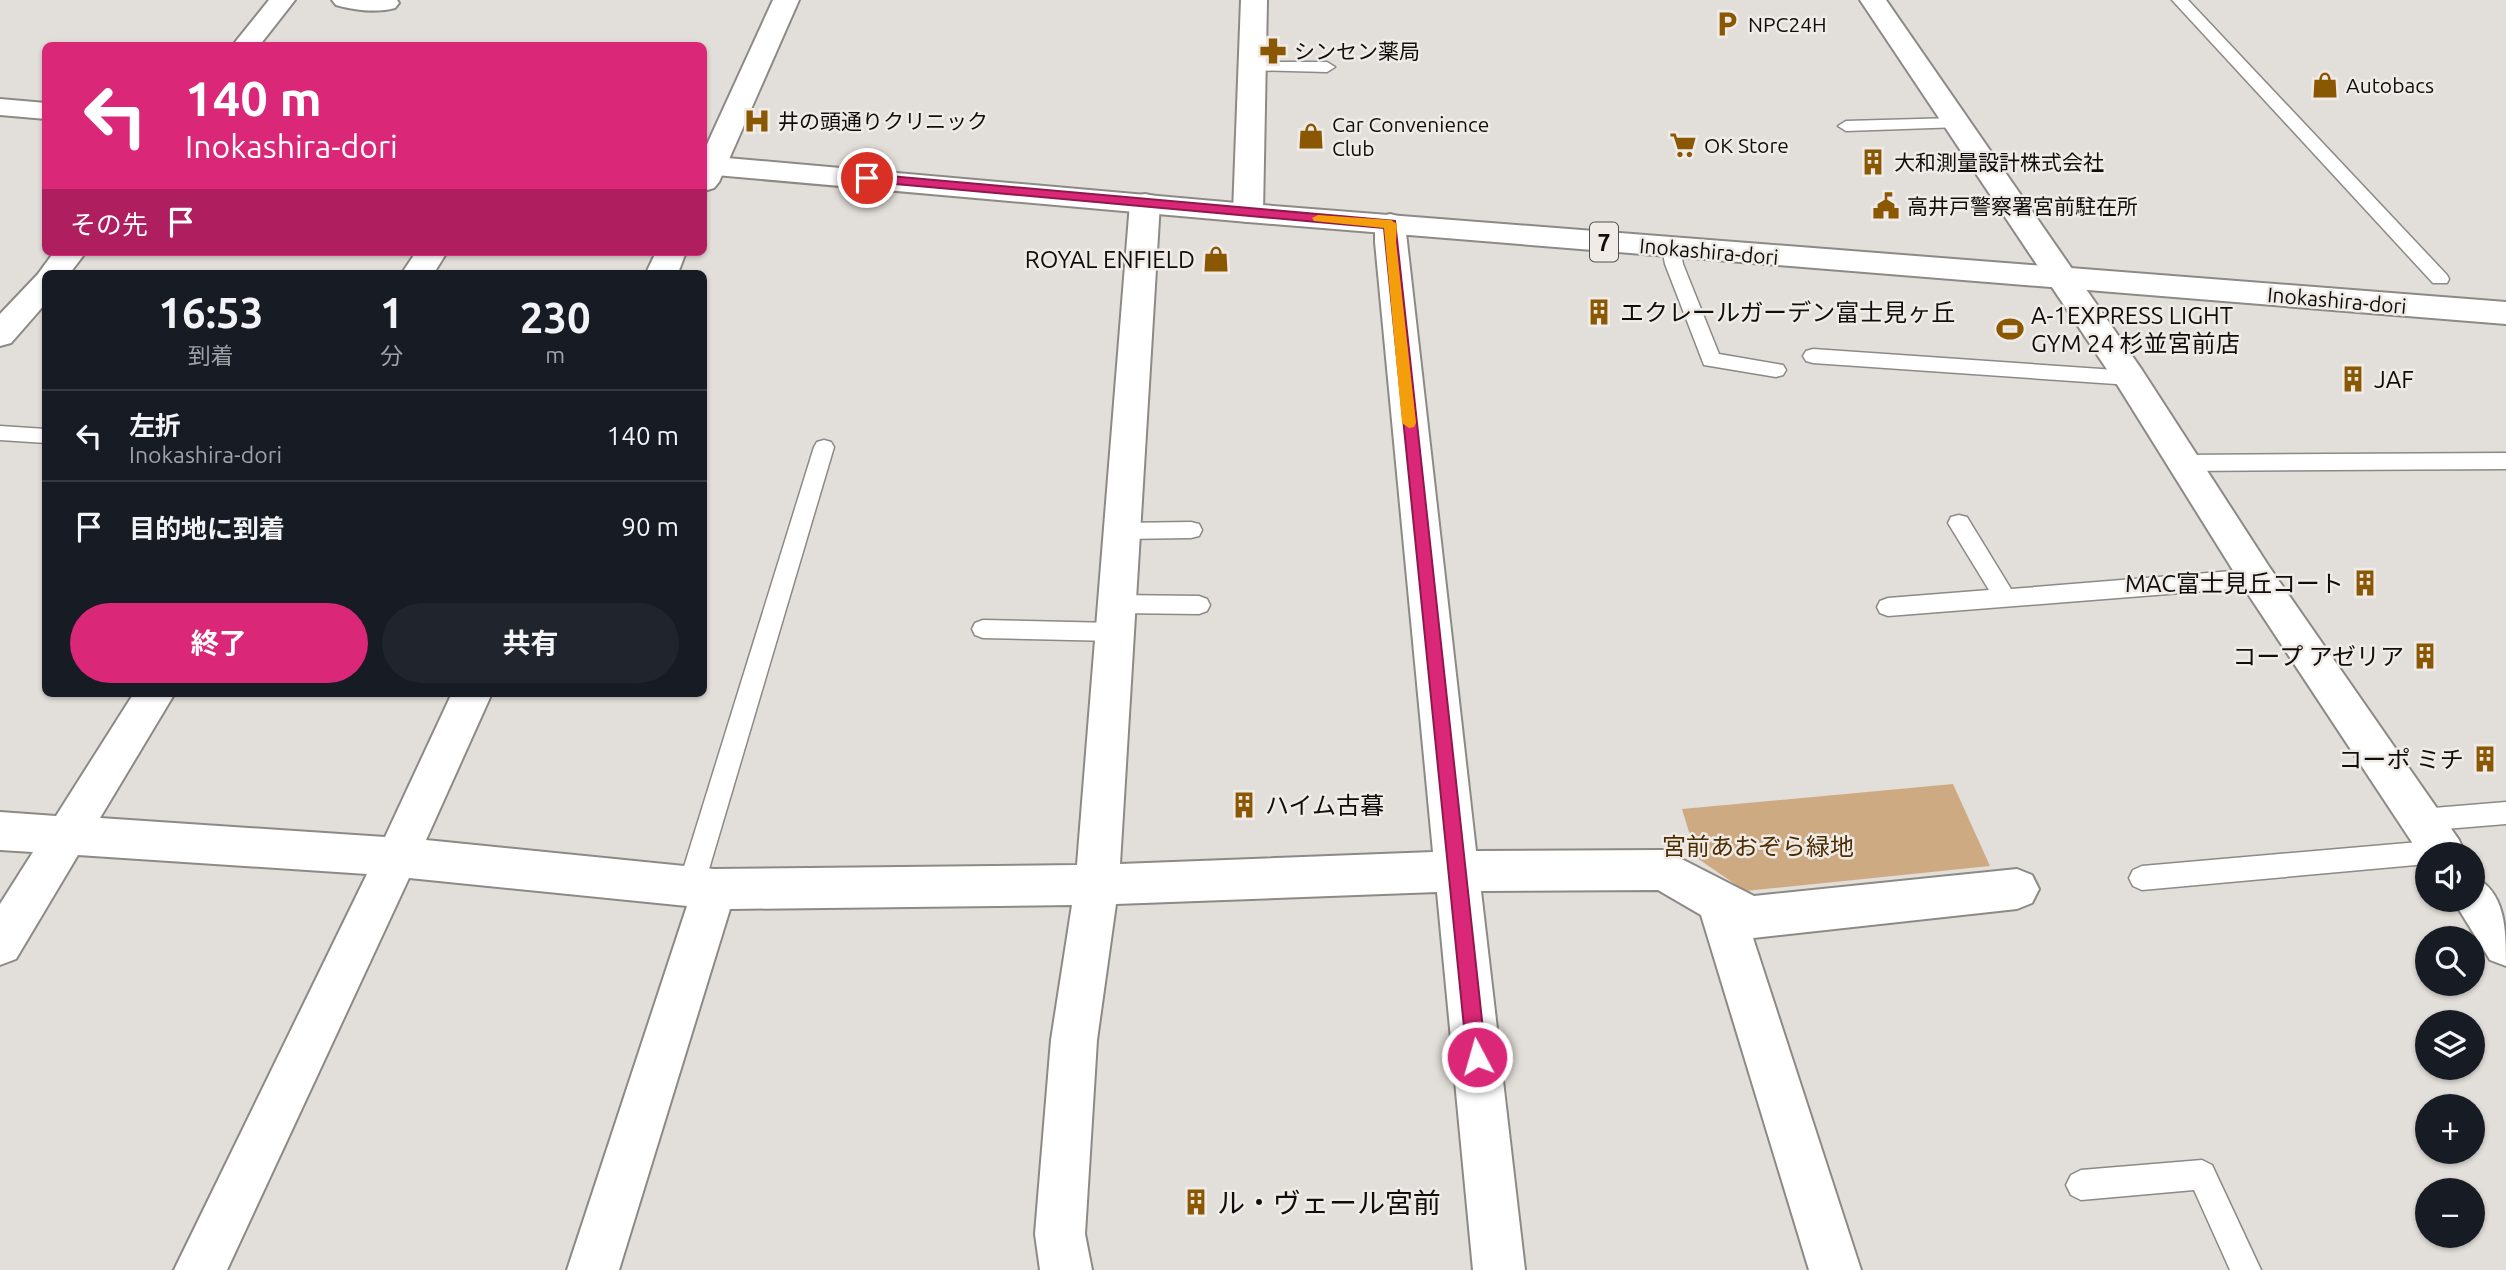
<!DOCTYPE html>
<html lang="ja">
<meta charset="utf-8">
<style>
:root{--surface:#171b24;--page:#20242c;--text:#f1f3f6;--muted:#9ea1a6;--line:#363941;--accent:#db2777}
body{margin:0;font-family:Ubuntu,"Noto Sans JP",sans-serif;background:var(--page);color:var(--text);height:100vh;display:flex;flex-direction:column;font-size:26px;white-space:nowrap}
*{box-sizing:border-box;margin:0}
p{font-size:23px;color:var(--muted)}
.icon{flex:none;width:38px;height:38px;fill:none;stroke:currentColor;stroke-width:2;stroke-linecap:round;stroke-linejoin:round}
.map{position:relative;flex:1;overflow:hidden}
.details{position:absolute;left:42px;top:270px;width:665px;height:427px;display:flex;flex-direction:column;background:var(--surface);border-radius:10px;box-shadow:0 2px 5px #0004}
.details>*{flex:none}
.top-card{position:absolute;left:42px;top:42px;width:665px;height:214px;border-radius:10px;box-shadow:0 2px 5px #0004;background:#db2777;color:#fff;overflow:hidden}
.buttons{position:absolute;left:2415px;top:842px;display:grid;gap:14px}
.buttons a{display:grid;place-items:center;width:70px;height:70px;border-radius:50%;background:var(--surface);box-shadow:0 2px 5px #0004;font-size:35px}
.pin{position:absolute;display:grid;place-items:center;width:60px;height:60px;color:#fff;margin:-30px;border:4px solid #fff;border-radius:50%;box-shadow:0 2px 7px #0007}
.me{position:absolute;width:77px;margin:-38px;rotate:354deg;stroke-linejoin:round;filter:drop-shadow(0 0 5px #0008)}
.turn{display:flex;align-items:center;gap:24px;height:147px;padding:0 28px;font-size:32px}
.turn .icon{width:91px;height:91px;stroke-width:2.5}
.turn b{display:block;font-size:49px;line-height:60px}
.then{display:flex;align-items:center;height:66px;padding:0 28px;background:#0003;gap:14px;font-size:26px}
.eta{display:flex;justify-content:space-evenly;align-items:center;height:119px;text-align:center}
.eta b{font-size:42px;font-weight:700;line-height:49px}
.action{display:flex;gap:14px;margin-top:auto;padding:14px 28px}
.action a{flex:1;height:80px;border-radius:42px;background:var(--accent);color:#fff;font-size:28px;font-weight:700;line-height:80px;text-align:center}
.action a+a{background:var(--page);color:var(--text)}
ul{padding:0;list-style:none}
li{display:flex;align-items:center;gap:21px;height:91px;padding:0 28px;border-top:2px solid var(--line)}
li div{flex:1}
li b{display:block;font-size:26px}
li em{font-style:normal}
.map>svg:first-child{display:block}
.green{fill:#ceaa82}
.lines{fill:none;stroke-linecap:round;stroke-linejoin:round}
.lane-casing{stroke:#8d8985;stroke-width:3}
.street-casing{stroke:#8d8985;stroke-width:4}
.primary-casing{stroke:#8d8985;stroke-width:4}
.lane{fill:#fff;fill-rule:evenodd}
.street{fill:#fff;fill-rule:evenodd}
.primary{fill:#fff;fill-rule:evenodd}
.route{fill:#db2777;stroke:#8e194d;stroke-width:2}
.slow{fill:#f59e0b}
.labels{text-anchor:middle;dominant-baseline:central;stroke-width:5;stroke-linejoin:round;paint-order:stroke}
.far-poi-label{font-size:21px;fill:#0f0e0c;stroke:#f0ebe6;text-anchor:start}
.far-street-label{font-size:21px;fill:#0f0e0c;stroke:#f0ebe6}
.shield{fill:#f0ebe6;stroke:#52504d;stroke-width:2}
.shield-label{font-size:23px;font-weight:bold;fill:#0f0e0c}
.poi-label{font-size:24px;fill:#0f0e0c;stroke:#f0ebe6;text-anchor:end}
.park-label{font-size:24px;fill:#4c2e00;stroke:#f0ebe6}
.near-poi-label{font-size:28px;fill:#0f0e0c;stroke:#f0ebe6;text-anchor:start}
</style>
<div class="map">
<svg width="2506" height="1270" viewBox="0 0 2506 1270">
<rect width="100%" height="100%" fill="#e2ded9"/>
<path class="green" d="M1953,784L1990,866L1745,891L1697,858L1682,809Z"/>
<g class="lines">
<g class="lane-casing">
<g id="lane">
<path d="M2172,0H2188L2447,275L2449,279L2447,283H2433Z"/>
<path d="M1252,62H1327L1335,67L1327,72L1246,70L1244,67Z"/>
<path d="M1955,118L1963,123L1961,127L1846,131L1838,126L1846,121Z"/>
<path d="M1671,242L1680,248L1683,264L1719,354L1783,365L1786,370L1783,375L1776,377L1704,365L1665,264L1662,248Z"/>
<path d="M1813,349L2130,371L2137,373L2140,378L2137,383L2130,385L1813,363L1806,361L1803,356L1806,351Z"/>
<path d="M0,426L46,429V443L0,440Z"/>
<path d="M824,440L831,442L834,447L704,886L700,894L691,898L682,894L678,886L814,447L817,442Z"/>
<path d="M2506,453V469L2182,471L2175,468L2172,463L2175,458L2182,455Z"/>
<path d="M1959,515L1967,517L2011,589L2257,569L2265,572L2268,578L2265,584L2257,587L1888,616L1880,613L1877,607L1880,601L1888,598L1989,590L1948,523L1951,517Z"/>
<path d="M1191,522L1199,524L1202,530L1199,536L1191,538L1121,539L1113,537L1110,531L1113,525L1121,523Z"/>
<path d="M1116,595L1199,596L1207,599L1210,605L1207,611L1199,614L1116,613L1108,610L1105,604L1108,598Z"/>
<path d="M983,620L1114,623L1122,626L1125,632L1122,638L1114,641L983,638L975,635L972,629L975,623Z"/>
<path d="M2506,802V824L2421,831L2412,828L2409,820L2412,812L2421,809Z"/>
<path d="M2442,840L2451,843L2453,854H2427V864L2142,890L2133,886L2129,878L2133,870L2142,866Z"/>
<path d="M2202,1160L2212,1165L2261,1270H2230L2194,1190L2081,1200L2071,1195L2066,1185L2071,1175L2081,1170Z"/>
</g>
</g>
<g class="street-casing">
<g id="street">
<path d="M269,0H295L259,46H232Z"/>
<path d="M332,0H397L399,3L395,8C377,13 354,10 336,5Z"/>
<path d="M773,0H799L719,182L714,188L704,191V151Z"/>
<path d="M1241,0H1267L1263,213L1259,220L1248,222L1237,220L1233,213Z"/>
<path d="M1860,0H1886L2142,370L2270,568L2459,840L2465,854H2427V865L2244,588L2118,386Z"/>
<path d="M1145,194L1155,196L1160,203L1120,864L1433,852L1375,242V224L1379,217L1390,214L1401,217L1405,224L1476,851L1664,850L1754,896L2017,869L2032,875L2039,889L2032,903L2017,909L1753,938L1861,1270H1809L1701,915L1658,890L1481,891L1525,1270H1473L1437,892L1116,904L1097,1040L1085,1234L1092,1270H1040L1035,1234L1051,1040L1072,905L730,909L619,1270H567L687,906L409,878L227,1270H174L367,874L78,855L16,959L0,965V904L33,852L0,850V812L56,816L134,693H175L100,818L385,837L452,693H492L426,840L714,869L1077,865L1130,203L1135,196Z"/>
<path d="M54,252H86L70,273H46V303L11,343L0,346V314L38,274Z"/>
<path d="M416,252H447L434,273H402Z"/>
<path d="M656,252H686L678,273H646Z"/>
<path d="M2473,876C2506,892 2506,929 2506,966L2490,960L2453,900H2473Z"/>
</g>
</g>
<g class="primary-casing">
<g id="primary">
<path d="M0,99L46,103V119L0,115Z"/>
<path d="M704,156L1248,204L2506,302V324L1248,222L704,174Z"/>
</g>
</g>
<use href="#lane" class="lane"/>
<use href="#street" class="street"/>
<use href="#primary" class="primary"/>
</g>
<path class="route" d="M867,174L1395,221L1486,1057L1484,1064L1477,1067L1470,1064L1467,1057L1384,228L862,181L861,178Z"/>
<path class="slow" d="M1318,215L1391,220L1397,224L1396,242L1416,423L1414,427L1409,428L1402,423L1384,228L1314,221L1312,218Z"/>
<defs>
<g id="parking-bare" transform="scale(2.1)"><path d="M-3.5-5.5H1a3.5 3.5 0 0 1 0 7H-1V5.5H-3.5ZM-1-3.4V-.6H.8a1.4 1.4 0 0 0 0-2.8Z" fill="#8a5703" stroke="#f0ebe6" stroke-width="2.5" paint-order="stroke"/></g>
<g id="pharmacy-bare" transform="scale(2.1)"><path d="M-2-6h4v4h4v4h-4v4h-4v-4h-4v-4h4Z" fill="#8a5703" stroke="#f0ebe6" stroke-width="2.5" paint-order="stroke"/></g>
<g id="shop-bare" transform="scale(2.1)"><path d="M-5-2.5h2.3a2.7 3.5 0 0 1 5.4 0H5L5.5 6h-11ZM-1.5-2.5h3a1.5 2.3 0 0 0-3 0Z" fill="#8a5703" stroke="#f0ebe6" stroke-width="2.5" paint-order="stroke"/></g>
<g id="hospital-bare" transform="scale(2.1)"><path d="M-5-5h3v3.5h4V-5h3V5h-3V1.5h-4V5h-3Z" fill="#8a5703" stroke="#f0ebe6" stroke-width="2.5" paint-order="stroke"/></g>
<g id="supermarket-bare" transform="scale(2.1)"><path d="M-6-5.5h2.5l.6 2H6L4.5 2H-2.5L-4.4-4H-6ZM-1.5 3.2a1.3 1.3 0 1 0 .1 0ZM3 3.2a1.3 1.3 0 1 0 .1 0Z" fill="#8a5703" stroke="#f0ebe6" stroke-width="2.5" paint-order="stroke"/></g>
<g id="building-bare" transform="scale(2.1)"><path d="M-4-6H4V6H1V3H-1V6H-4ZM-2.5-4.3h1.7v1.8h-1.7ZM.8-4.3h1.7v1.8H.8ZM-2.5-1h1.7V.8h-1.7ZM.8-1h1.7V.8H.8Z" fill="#8a5703" stroke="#f0ebe6" stroke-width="2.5" paint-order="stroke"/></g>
<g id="civic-bare" transform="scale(2.1)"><path d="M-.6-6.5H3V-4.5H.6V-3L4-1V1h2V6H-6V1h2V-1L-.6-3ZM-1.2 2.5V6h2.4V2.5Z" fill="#8a5703" stroke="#f0ebe6" stroke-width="2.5" paint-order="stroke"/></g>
<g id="stadium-bare" transform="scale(2.1)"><path d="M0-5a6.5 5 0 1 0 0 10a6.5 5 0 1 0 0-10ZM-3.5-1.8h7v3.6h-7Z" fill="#8a5703" stroke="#f0ebe6" stroke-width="2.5" paint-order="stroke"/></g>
</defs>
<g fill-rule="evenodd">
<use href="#parking-bare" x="1727" y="24"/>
<use href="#pharmacy-bare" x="1273" y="51"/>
<use href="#shop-bare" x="2325" y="85"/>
<use href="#hospital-bare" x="757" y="121"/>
<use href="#shop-bare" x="1311" y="136"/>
<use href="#supermarket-bare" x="1683" y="145"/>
<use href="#building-bare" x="1873" y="162"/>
<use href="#civic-bare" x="1886" y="206"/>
<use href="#shop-bare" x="1216" y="259"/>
<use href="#building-bare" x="1599" y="312"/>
<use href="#stadium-bare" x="2010" y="329"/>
<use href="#building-bare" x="2353" y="379"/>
<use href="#building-bare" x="2365" y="583"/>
<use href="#building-bare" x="2425" y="656"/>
<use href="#building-bare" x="2485" y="759"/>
<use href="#building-bare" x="1244" y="805"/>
<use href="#building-bare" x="1196" y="1202"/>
</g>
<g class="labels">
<g class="far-poi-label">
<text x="1748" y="24">NPC24H</text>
<text x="1294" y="51">シンセン薬局</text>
<text x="2346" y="85">Autobacs</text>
<text x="778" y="121">井の頭通りクリニック</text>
<text x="1332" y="124">Car Convenience<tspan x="1332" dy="24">Club</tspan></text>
<text x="1704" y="145">OK Store</text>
<text x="1894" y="162">大和測量設計株式会社</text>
<text x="1907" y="206">高井戸警察署宮前駐在所</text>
</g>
<g class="far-street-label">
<text transform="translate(1709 251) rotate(5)">Inokashira-dori</text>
<text transform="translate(2337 300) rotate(5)">Inokashira-dori</text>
</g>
<rect class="shield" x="1590" y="222.5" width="28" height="39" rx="5"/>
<g class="shield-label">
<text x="1604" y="242">7</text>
</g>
<g class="poi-label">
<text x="1195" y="259">ROYAL ENFIELD</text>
<text x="1620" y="312" text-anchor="start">エクレールガーデン富士見ヶ丘</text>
<text x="2031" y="315" text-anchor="start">A-1EXPRESS LIGHT<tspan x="2031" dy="28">GYM 24 杉並宮前店</tspan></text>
<text x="2374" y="379" text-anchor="start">JAF</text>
<text x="2344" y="583">MAC富士見丘コート</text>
<text x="2404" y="656">コープ アゼリア</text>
<text x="2464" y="759">コーポ ミチ</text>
<text x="1265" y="805" text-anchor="start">ハイム古暮</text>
</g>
<g class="park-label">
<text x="1758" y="846">宮前あおぞら緑地</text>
</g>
<g class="near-poi-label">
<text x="1217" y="1202">ル・ヴェール宮前</text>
</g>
</g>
</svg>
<div class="buttons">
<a><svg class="icon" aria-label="sound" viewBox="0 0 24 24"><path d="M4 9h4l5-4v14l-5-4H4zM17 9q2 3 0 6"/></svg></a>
<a><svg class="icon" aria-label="search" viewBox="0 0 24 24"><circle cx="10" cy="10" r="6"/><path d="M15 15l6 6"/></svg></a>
<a><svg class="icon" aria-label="layers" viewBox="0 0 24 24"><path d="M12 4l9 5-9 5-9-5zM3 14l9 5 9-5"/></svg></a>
<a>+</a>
<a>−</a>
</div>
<div class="pin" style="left:867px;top:178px;background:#d93025"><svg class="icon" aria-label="arrive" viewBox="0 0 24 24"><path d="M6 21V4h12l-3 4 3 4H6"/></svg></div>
<svg class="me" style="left:1477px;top:1057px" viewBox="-20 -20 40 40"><circle r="17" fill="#db2777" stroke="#fff" stroke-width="3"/><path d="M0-11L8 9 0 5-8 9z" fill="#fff"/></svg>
<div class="top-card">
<div class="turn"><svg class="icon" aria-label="left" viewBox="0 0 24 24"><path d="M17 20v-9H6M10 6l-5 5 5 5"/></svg><div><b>140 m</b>Inokashira-dori</div></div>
<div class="then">その先<svg class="icon" aria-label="arrive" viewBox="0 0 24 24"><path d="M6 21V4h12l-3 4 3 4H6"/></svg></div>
</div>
<section class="details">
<div class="eta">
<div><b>16:53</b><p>到着</p></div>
<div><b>1</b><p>分</p></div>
<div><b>230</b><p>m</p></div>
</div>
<ul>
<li><svg class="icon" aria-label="left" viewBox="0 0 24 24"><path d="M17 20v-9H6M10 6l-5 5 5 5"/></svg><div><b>左折</b><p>Inokashira-dori</p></div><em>140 m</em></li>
<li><svg class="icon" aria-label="arrive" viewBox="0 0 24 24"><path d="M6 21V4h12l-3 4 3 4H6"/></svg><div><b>目的地に到着</b></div><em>90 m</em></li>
</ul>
<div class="action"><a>終了</a><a>共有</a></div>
</section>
</div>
